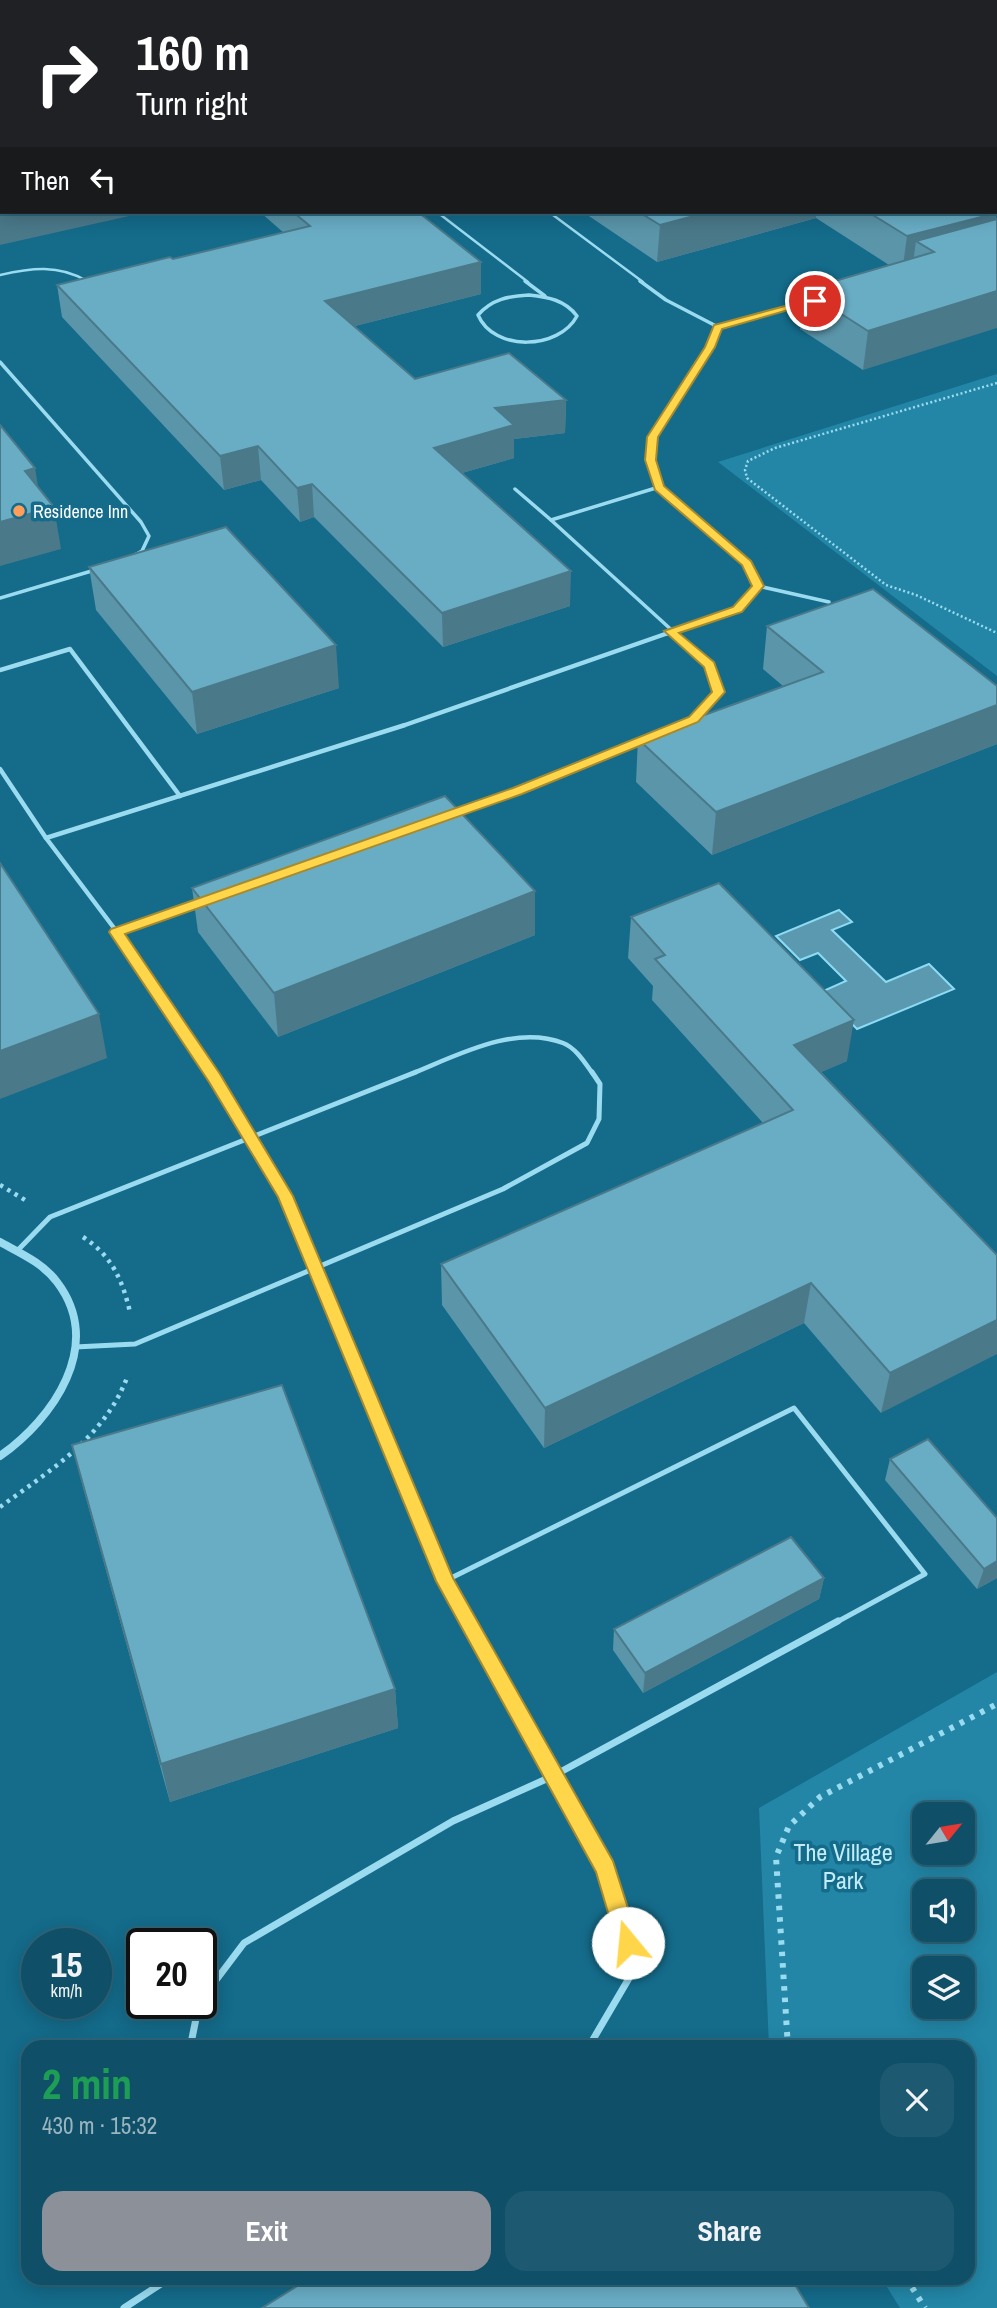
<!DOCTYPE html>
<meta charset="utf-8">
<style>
:root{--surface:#0f5068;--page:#1d5a71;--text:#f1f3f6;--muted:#9bb5c0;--line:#2f677c;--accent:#8c9099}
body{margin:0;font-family:"Archivo Narrow",sans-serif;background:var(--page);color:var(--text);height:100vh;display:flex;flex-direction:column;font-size:26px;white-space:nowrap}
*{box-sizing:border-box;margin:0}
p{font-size:23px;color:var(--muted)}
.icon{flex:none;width:38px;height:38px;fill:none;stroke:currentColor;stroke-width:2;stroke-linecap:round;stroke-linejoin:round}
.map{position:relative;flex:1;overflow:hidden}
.details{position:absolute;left:21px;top:2040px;width:954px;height:245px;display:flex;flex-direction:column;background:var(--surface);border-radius:21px;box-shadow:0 4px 18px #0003,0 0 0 2px var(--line)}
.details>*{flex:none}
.guide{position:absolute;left:0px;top:0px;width:998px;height:214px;box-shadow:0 4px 18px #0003,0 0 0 2px var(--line);background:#202124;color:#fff;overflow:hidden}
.needle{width:46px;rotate:60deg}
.buttons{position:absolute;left:912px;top:1802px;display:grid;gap:14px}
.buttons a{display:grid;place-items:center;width:63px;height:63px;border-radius:14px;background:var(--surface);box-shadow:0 4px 18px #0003,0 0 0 2px var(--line);font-size:35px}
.speed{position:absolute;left:21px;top:1928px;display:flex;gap:14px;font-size:35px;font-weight:700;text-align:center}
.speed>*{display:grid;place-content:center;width:91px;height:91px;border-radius:50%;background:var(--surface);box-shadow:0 4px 18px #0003,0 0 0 2px var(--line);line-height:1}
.speed small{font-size:18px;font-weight:400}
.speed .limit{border:4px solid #111;border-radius:10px;background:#fff;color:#111}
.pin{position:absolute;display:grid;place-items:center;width:60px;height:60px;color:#fff;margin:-30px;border:4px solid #fff;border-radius:50%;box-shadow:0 2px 7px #0007}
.me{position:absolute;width:77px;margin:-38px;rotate:343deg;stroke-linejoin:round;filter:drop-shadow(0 0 5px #0008)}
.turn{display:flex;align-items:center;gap:24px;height:147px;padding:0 21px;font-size:32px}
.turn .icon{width:91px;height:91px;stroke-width:2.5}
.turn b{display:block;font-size:49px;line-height:60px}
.then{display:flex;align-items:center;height:66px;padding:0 21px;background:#0003;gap:14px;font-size:26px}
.round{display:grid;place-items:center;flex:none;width:74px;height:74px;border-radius:21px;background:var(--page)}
.summary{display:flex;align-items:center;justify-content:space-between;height:119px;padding:0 21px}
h1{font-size:42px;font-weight:800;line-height:52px;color:#1e9e55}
.primary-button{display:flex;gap:14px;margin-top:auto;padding:14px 21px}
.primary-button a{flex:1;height:80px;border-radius:21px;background:var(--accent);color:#fff;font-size:28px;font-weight:800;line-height:80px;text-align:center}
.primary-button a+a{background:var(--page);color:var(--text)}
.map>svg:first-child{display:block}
.green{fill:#2386a7;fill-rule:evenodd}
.water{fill:#5a99af;stroke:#8ddbf3;stroke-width:2}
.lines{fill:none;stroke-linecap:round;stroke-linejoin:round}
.path-far2{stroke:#9bdbf0;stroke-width:2.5;stroke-dasharray:2 2.5;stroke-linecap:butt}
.path-far1{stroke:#9bdbf0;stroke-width:4.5;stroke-dasharray:3.5 5;stroke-linecap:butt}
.path{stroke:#9bdbf0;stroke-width:6;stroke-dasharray:4.5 7;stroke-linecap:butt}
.lane-far4{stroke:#9bdbf0;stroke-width:2.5}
.lane-far3{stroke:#9bdbf0;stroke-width:3.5}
.lane-far2{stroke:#9bdbf0;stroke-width:4.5}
.lane-far1{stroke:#9bdbf0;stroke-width:5}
.lane{stroke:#9bdbf0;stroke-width:7}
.street-far1{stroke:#9bdbf0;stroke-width:3.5}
.street{stroke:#9bdbf0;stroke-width:8}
.wall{fill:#5a95a9}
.shaded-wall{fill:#4a798a}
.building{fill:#69adc5;stroke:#4a798a;stroke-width:2}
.route{fill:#ffd54a;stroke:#a68a30;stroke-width:2}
.poi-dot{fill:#ff9e5a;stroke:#146b8a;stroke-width:2.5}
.labels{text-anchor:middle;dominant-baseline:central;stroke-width:7;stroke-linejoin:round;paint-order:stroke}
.far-poi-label{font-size:18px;fill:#fff;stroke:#146b8a;text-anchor:start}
.near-park-label{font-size:24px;fill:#c1edfb;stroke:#146b8a}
</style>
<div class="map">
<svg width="997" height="2308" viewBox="0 0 997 2308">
<rect width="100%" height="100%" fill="#146b8a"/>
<g class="green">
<path d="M997,374V676L718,462Z"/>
<path d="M997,1672V2308H900L882,2279L968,2278V2048L769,2047L759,1808ZM924,1815H962V1853H924ZM924,1892H962V1930H924ZM924,1969H962V2007H924Z"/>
</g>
<path class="water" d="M839,910L852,922L832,930L886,982L929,964L954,989L857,1029L821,992L846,981L818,953L800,960L776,936Z"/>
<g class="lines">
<g class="path-far2">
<path d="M193,0L226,2"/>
<path d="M997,383L775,448L748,461L745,470L747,478L886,585L916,595L997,633"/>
</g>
<g class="path-far1">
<path d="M0,1185L25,1200"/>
<path d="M83,1237C112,1256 122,1279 130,1312"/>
<path d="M0,1507C51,1470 106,1436 128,1375"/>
</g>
<g class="path">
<path d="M788,2048L776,1857L789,1826L820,1797L997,1704"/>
<path d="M906,2278L925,2308"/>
</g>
<g class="lane-far4">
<path d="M437,212L528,282"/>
<path d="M549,212L643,282"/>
<path d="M0,275C31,268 58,264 87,281"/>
</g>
<g class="lane-far3">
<path d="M525,281L545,296"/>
<path d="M640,281L666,300L718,327L710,347L652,437L651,460L659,487L746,563L758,586L738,609L666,634"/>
<path d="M529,295C548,297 565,300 577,316C559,350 494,352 478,315C492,299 509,296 529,295Z"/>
<path d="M718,327L808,303"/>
<path d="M0,362L141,522L149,536L142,551L133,556"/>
<path d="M659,487L551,520L676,634"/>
<path d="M515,489L551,520"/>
<path d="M758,586L829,602"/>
<path d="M0,598L95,570"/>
</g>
<g class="lane-far2">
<path d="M674,632L710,665L719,692L688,722"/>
<path d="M0,670L70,649L180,796"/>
<path d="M0,769L46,838"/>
<path d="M453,813L643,740"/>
<path d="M117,932L199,903"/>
<path d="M211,1074L117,932L46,838L405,725L671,632"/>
<path d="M411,1074C456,1056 514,1024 563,1043C576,1048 585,1063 593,1074"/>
</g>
<g class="lane-far1">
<path d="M210,1072L285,1196L445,1581"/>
<path d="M17,1251L50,1217L416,1072"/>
<path d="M75,1347L135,1344L503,1189L587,1143L599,1119L600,1084L592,1072"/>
<path d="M445,1581L468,1623"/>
<path d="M445,1581L794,1408L925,1574L835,1623"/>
</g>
<g class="lane">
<path d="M467,1621L553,1776L838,1621"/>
<path d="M201,2000L244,1943L453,1821L553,1776L605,1868L635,1968L588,2048"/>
<path d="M190,2048L199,2004"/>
<path d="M124,2308L170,2278"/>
</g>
<path class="street-far1" d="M749,0L752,2"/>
<path class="street" d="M0,1242C20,1253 43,1263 57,1282C105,1345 53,1419 0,1456"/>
</g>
<g class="wall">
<path d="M996,211L863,370L800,329L804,290L889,265L816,218L657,262L583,212Z"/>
<path d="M260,212H418L481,294L355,326L415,379L566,400L565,433L514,439V458L462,473L570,606L443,647L314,517L300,522L261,480L224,490L62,317L57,285L173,259L284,233Z"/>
<path d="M89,567L339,688L197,734L96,610Z"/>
<path d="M767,626L997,686V744L712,855L636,782L638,739L783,686L763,669Z"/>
<path d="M192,888L535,935L278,1037L198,932Z"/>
<path d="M631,917L847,1061L821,1072L997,1255L881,1413L804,1323L544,1448L442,1305L441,1264L763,1123L652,1000L653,986L628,958Z"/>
<path d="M72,1445L395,1689L398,1728L170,1802L83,1487Z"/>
<path d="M890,1459L997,1578L977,1589L885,1480Z"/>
<path d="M824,1578L819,1599L643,1693L613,1650L614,1629Z"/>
</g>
<g class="shaded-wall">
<path d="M5,212H147L0,245V213Z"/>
<path d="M709,212H816V218L657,262L660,225Z"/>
<path d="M997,213L991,249L934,252L916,241L912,270L902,273L907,236Z"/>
<path d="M481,262V294L327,333L325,301Z"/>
<path d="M997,291V328L863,370L868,331Z"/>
<path d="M566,400L565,433L514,439V458L434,481V448L495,408Z"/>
<path d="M258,446L261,480L224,490L220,456Z"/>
<path d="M35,468L42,510L25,471Z"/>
<path d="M312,484L314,517L300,522L297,488Z"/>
<path d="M54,507L61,549L0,566V522Z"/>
<path d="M571,571L570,606L443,647L442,613Z"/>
<path d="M336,645L339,688L197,734L192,692Z"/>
<path d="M997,705V744L712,855L716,812Z"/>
<path d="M535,891V935L278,1037L274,993Z"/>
<path d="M99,1014L107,1058L0,1099V1051Z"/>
<path d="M854,1020L847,1061L789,1086L794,1045Z"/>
<path d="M811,1283L804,1323L544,1448L545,1408Z"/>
<path d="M997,1320V1354L881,1413L890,1373Z"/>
<path d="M997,1561V1578L977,1589L984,1569Z"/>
<path d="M824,1578L819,1599L643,1693L645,1673Z"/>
<path d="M395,1689L398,1728L170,1802L161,1764Z"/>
</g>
<g class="building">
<path d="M0,156H2V212H5L0,213Z"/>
<path d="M996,211L997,213L907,236L868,212Z"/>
<path d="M293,212H418L481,262L325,301L415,379L509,353L566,400L495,408L514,425L434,448L571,571L442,613L312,484L297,488L258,446L220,456L57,285L170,257L173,259L310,226Z"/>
<path d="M639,212H709L660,225Z"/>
<path d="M997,219V291L868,331L804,290L934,252L916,241Z"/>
<path d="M0,425L35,468L25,471L54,507L0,522Z"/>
<path d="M226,527L336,645L192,692L89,567Z"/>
<path d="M873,589L997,686V705L716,812L638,739L823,672L767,626Z"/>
<path d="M445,796L535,891L274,993L192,888Z"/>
<path d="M0,863L99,1014L0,1051Z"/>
<path d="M719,883L854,1020L794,1045L997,1255V1320L890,1373L811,1283L545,1408L441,1264L793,1110L655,959L665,955L631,917Z"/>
<path d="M282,1385L395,1689L161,1764L72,1445Z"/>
<path d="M928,1439L997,1518V1561L984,1569L890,1459Z"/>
<path d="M791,1537L824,1578L645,1673L614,1629Z"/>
<path d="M310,2278H791L809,2308H262Z"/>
</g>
<path class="route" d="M811,299L820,301L722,329L715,347L658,437L656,460L664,486L751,561L764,586L742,612L679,633L714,662L725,692L698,722L522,794L125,934L220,1074L293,1196L453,1578L613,1861L639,1943L635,1950L628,1953L620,1950L617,1943L596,1872L436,1581L278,1197L209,1082L109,932L111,929L513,788L689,717L712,692L704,667L664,631L733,607L752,586L742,565L655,490L645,460L647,437L705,347L714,325Z"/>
<circle class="poi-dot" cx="19" cy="511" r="7"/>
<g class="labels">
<g class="far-poi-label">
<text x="33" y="511">Residence Inn</text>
</g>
<g class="near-park-label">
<text x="843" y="1852">The Village<tspan x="843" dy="28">Park</tspan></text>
</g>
</g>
</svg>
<div class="buttons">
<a><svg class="needle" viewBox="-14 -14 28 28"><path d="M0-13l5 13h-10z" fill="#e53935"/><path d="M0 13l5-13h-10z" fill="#9bb5c0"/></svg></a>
<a><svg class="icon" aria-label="sound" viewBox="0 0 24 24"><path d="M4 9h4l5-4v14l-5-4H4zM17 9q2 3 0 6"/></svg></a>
<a><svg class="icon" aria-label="layers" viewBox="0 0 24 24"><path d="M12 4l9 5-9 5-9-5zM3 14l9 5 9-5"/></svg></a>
</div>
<div class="speed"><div>15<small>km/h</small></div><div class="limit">20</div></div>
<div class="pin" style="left:815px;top:301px;background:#d93025"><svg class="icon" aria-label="arrive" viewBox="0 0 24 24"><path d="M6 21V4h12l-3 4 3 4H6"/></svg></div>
<svg class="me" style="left:628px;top:1943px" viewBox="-20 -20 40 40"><circle r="19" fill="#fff"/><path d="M0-13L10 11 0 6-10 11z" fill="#ffd54a"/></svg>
<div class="guide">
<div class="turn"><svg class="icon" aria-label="right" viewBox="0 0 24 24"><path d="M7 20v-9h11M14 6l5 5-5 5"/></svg><div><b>160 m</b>Turn right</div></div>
<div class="then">Then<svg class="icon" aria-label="left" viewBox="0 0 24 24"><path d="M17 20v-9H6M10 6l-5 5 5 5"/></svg></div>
</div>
<section class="details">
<div class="summary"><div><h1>2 min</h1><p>430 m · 15:32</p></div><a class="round"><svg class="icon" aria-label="close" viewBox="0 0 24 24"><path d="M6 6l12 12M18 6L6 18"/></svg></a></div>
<div class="primary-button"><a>Exit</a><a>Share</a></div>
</section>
</div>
